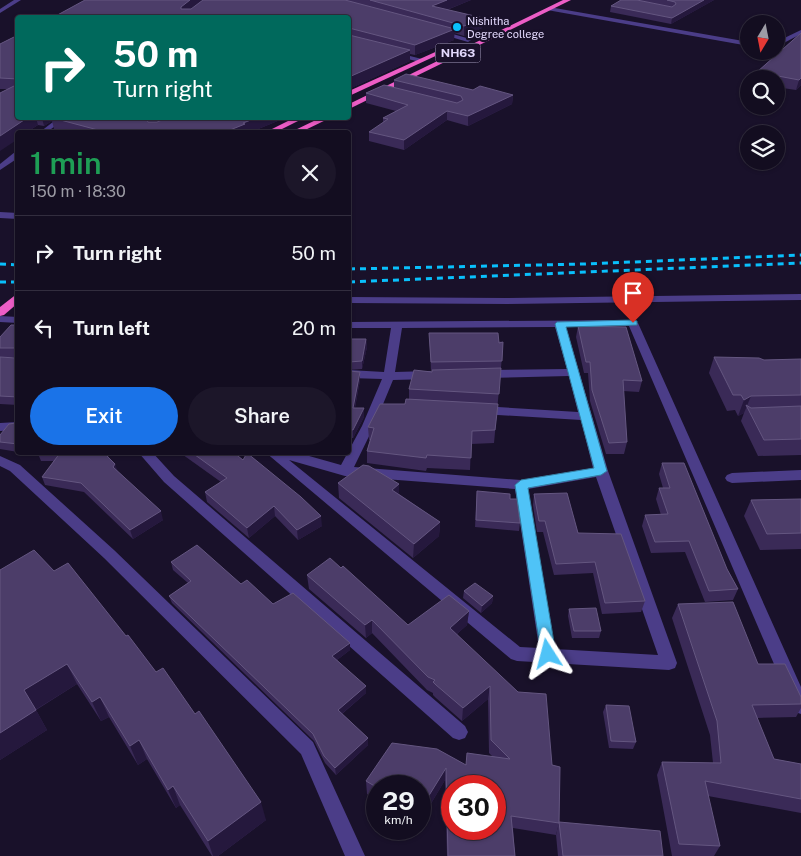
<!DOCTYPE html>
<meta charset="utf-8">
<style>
:root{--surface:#130d20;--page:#1c1629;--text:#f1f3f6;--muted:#9d9ca5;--line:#322d3e;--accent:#1a73e8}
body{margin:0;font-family:"Public Sans",sans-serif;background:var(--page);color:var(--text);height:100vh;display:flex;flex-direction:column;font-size:19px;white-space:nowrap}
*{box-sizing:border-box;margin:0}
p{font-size:16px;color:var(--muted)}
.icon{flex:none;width:28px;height:28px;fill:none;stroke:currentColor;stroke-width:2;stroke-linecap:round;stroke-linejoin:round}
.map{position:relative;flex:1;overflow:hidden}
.details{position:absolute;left:15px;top:130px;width:336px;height:325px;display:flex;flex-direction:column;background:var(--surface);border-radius:5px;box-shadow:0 1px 4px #0004,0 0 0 1px var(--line)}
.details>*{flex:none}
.banner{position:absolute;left:15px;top:15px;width:336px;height:105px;border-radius:5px;box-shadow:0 1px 4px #0004,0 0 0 1px var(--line);background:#00695c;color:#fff;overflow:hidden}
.needle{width:32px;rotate:190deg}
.fabs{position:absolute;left:740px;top:15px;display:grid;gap:10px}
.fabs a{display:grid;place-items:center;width:45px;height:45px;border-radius:50%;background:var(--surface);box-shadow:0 1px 4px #0004,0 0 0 1px var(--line);font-size:25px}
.speed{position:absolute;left:366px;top:775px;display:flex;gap:10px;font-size:25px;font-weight:700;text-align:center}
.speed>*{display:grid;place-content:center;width:65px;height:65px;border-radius:50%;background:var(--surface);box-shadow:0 1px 4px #0004,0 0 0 1px var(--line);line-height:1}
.speed small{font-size:12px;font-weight:400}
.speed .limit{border:8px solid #d22;background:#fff;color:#111}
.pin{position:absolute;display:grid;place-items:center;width:42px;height:42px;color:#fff;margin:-51px -21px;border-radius:50% 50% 50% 0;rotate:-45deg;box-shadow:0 0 5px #0007}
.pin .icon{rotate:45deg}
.me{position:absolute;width:55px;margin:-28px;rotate:351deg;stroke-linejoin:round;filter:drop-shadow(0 0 4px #0008)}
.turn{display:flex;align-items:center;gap:18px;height:105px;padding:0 15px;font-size:22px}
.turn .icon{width:65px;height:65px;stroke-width:2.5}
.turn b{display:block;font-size:35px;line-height:42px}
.round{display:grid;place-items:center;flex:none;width:52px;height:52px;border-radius:26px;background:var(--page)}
.headline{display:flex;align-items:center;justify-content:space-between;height:85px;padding:0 15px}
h1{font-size:30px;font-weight:600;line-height:38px;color:#1e9e55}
.action{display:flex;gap:10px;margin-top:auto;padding:10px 15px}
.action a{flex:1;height:58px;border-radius:30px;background:var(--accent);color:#fff;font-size:20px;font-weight:600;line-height:58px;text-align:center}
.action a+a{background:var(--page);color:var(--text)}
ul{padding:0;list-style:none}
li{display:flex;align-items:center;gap:15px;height:75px;padding:0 15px;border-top:1px solid var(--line)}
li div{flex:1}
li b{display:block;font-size:19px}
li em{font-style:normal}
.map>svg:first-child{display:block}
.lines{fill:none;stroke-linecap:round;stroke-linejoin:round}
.service{fill:#4b3d88;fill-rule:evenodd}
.minor{fill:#4b3d88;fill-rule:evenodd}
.trunk{fill:#ec5dc6;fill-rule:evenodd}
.rail{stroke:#09c0fc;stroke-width:3;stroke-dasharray:6 5;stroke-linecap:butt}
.wall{fill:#3a2a57}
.shaded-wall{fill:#25183d}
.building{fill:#4c3d69;stroke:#645680;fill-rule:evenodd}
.route{fill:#4fc3f7;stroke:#337fa1}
.poi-dot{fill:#09c0fc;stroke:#19112a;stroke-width:2}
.labels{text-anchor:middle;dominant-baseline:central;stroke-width:4.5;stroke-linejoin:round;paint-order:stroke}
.far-poi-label{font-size:11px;fill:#e4dafe;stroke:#19112a;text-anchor:start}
.shield{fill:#19112a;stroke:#a79ebe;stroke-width:1}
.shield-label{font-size:12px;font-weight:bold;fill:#e4dafe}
</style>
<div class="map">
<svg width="801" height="856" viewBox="0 0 801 856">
<rect width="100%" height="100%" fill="#19112a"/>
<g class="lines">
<g class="service">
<path d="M549,7L749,42V46L547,10Z"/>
<path d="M801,30V34L776,47V42Z"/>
<path d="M801,294V300L506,304L349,303V297L506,298Z"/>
<path d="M801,470V480L732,483L727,481L725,478L727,475L732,473Z"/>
</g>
<g class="minor">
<path d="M14,0H21L0,13V9Z"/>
<path d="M439,30L470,39L471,40L468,42L437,33Z"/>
<path d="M394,52L422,59L423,60L420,62L392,55Z"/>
<path d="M58,118H66L47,132H40Z"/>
<path d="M15,152H18V158L0,170V164Z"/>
<path d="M0,212L18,213V219L0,218Z"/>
<path d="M0,316L18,317V323L0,322Z"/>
<path d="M633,320L638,323L801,687V714L795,712L792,706L629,326L566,327L608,471L677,663L675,668L669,670L517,661L511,659L265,452H295L341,465L362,426L382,379L349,378V370L384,372L391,328H349V322ZM555,327L567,369L485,370L479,374L485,378L569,376L578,412L482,406L476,410L482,414L581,420L593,468L521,480L354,467L374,426L393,380L430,379L436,375L430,371L395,372L402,328ZM289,460L345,476L515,489L539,648L520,647ZM596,477L658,655L555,649L528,489Z"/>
<path d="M18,422V430L0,431V423Z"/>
<path d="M138,452H152L174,476L465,726L468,732L465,738L459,740L453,738L164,482Z"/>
<path d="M0,456L20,465L114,550L313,742L365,856H345L301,754L104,558L10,471L0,466Z"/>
</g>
<g class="trunk">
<path d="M563,0H571L349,109V104Z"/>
<path d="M453,44L455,47L349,96V91Z"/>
<path d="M294,118H304L276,132H266Z"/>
<path d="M320,118H330L301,132H291Z"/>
<path d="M18,293V303L4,315L0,316V307Z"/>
</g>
<g class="rail">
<path d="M0,264L18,265"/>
<path d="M349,269L584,264L801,255"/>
<path d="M0,282H18"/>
<path d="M349,282L801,263"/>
</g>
</g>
<g class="wall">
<path d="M85,0H471L447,10L483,18L482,28L464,36L454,33V40L415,55L410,54V61L349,89V18Z"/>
<path d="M621,0H714L671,24L610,12L611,6Z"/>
<path d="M801,33V85L796,90L776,87V79H755L757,72Z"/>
<path d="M18,35V118H285L251,132H66L54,129L52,121L44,126L38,125L27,132H18L7,89H0V44Z"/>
<path d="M394,80L473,90L513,95L512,104L468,126L447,120L404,150L369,141V132L383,123V118L396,111L366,103V93L394,87Z"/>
<path d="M18,325V405L0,404V357L16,358V357H0V337Z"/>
<path d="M578,326L642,381L639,392L623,391L627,442L624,454H606L590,401L588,373H584L576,337Z"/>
<path d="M429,333L503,342L501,368L431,370Z"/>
<path d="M349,339H366L367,347L362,369L349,370Z"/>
<path d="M714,357L764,360L801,359V455L758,456L741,421L744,413L738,416L735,410L727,411L709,373Z"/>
<path d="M501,368L494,443L471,444L470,470L427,468L426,471L367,463V451L370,440H369L368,427L405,404L409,399V389L432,372Z"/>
<path d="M349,371L360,380L355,408L364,417L353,438H349Z"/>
<path d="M18,414V452L0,449V435L16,423Z"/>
<path d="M19,452H111L108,457L118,472L163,520L133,539L84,492L45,485L42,477L54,461H41L39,456Z"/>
<path d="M179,452H233L322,526L298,540L275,516L249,538L207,502L205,492L221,482Z"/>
<path d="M662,463L727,569L738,589L733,600L705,602L685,552L651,553L642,526L645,515H661L656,499L659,488H663L659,474Z"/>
<path d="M338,483L399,494L440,522L439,536L413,558L339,498Z"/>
<path d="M477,491L510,499L520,523L519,531L475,527Z"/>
<path d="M534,494L578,533L645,601L641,612L602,614L593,573L554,575L543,532H537L533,505Z"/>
<path d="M801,499V549L760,550L744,516L751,500Z"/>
<path d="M171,562L241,584L350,650L337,660L366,693L342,714L368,738V745L336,775L325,763L314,741L172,603L169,596L188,583L173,570Z"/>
<path d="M0,570L266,820L218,856H212L180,805L176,808L147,759L138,765L109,717L101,721L77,684L36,710L47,730L0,760Z"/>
<path d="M307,575L408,625L469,611L467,625L457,634L552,765L559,823L556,835L513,828L515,856H447L445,780L420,822V786H378V801L367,794L366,781L466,765L493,757L489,753L488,699L462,721L436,698L433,695V693L427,690L372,633L366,638L309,589Z"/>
<path d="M464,591L493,596L492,603L481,613L463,598Z"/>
<path d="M678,604L801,697V708L796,717L757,718L774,759L801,764V813L708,796L720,846L714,856H672L657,775L662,762L713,763L710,735L672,618Z"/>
<path d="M569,609L601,631L599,638H572L568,616Z"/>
<path d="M606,705L636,742L633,749L609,748L603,712Z"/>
<path d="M559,822L663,856H558L556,835Z"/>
</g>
<g class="shaded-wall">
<path d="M190,0H205L183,16L181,9V7Z"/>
<path d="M447,0H471L431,16L432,6Z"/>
<path d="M704,0H714L671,24L672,18Z"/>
<path d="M483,18L482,28L464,36V26Z"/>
<path d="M455,29L454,40L415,55V45Z"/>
<path d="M410,50V61L349,89V77Z"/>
<path d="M801,78V85L796,90L799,80Z"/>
<path d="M513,95L512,104L468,126V116Z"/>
<path d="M447,111V120L404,150V140Z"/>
<path d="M27,118H36L38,125L27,132H18V139L0,151V136Z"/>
<path d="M42,118H51L52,121L44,126Z"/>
<path d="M150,118H179L148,132L146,119Z"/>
<path d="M256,118H285L251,132H225Z"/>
<path d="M366,339L367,347L362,369V361Z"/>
<path d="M360,372V380L353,417V408Z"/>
<path d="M751,396L744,413L738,416L744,400Z"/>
<path d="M364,408V417L353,438V430Z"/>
<path d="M103,452H111L106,461Z"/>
<path d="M115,464L118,472L113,467Z"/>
<path d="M399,484V499L392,490Z"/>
<path d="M274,506L275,516L249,538L247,528Z"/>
<path d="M161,511L163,520L133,539L130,530Z"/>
<path d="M321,516L322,526L298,540L297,530Z"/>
<path d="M440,522L439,536L413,558L414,544Z"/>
<path d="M493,596L492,603L481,613L482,606Z"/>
<path d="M469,611L467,625L449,641L450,628Z"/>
<path d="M372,620V633L366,638L365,625Z"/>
<path d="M350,643V650L333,663L332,656Z"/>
<path d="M67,664L77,684L35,710L24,690Z"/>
<path d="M366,686V693L338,717V710Z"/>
<path d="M490,686L488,699L462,721L463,708Z"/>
<path d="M100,697L109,717L101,721L92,702Z"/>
<path d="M36,710L47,730L0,760V733Z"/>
<path d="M368,738V745L336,775L335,768Z"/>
<path d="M139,740L147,759L138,765L130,746Z"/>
<path d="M446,768L445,780L420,822V810Z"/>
<path d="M173,786L180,805L176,808L168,790Z"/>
<path d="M261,802L266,820L218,856H213L208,841Z"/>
</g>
<g class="building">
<path d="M85,0H190L181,7V9H191L203,0H345L455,29L415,45L349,28V18H52Z"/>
<path d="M370,0H447L432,6L483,18L464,26Z"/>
<path d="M621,0H637L672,7L676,4L675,2L667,0H704L672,18L611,6Z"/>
<path d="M801,33V78L799,80L757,72Z"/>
<path d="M18,35V79L0,78V44Z"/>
<path d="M349,35L410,50L349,77Z"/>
<path d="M406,74L473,90L480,86L513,95L468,116L447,111L404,140L369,132L388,119L383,118L408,105L366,93L384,85L457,103L463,100L461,96L394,80Z"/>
<path d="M18,84V118H27L0,136V93Z"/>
<path d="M53,118H150L146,119L148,122H157L167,118H256L243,123L245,124L225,132H93L98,130Z"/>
<path d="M11,325H18V397L0,396V357L16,358V348H0V337Z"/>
<path d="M578,326L626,327L642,381L623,380L627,442L609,443L592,390L590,362H586Z"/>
<path d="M429,333H498L499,343L503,342L502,361L431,362Z"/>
<path d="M349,339H366L362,361L349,362Z"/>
<path d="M714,357L759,358L764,360L801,359V395L751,396L744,400L741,395H733Z"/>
<path d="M501,368L499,394L409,389L414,370L432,372V370Z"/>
<path d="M349,371L360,372L353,408H364L353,430L349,429Z"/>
<path d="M406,399L498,404L495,430L472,431L471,458L427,455L426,458L367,451L374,428L368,427L380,404H405Z"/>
<path d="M746,405L751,408L801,406V439L764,440Z"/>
<path d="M18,414V444L0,442V435L9,424L16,423V415Z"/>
<path d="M48,452H103L115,464L113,467L161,511L130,530L81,483L42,477L60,453Z"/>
<path d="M191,452H233L243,460L247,453L301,497L321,516L297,530L274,506L247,528L205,492L227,478Z"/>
<path d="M662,463H684L727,569L738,589L709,591L689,541L655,542L645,515L668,514L659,488H670Z"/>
<path d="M363,465L369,466L399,484L392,490L440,522L414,544L338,483Z"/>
<path d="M477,491L510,494V499H517L520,523L476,520Z"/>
<path d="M567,493L578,533L621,534L645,601L605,603L595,562L556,564L545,521H539L534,494Z"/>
<path d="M801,499V533L767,534L751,500Z"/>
<path d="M197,545L241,584L247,580L273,604L293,593L350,643L332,656L366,686L338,710L368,738L335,768L324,756L313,734L169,596L191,581L171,562Z"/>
<path d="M34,550L54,571L68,563L126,636L128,635L156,672L163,668L195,714L199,711L261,802L208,841L173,786L168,790L139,740L130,746L100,697L92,702L67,664L24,690L36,710L0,733V570Z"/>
<path d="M330,558L341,568L343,566L408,625L449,595L469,611L450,628L518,692L546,694L552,765L560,767L559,823L511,816L515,856H448L446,768L420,810V786H378V788L366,781L392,743L437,749L466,765L467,753L510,759L491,740L490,686L463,708L436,685L433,682L435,680L428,677L372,620L365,625L307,575ZM452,786H495V829H452Z"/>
<path d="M475,583L493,596L482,606L464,591Z"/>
<path d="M733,602L758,664H785L801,697V704L752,705L774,759L801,764V799L705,781L720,846L679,844L662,762L721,763L717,721L678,604Z"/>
<path d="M596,608L601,631H574L569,609Z"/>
<path d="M606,705L629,706L636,742L611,741Z"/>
<path d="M559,822L660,831L663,856H563Z"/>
</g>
<path class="route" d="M633,320L637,321V325L566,327L607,471L601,475L528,488L556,654L554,659L548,661L543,659L541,654L515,485L521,480L594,468L555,324L557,322Z"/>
<circle class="poi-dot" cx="457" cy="27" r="5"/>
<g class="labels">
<g class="far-poi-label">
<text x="467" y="21">Nishitha<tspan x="467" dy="13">Degree college</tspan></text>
</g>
<rect class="shield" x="435.5" y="43.5" width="45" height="19" rx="4"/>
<g class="shield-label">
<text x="458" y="53">NH63</text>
</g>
</g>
</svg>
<div class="fabs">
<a><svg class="needle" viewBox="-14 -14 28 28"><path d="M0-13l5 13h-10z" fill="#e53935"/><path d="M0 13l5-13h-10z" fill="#9d9ca5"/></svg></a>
<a><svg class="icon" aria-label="search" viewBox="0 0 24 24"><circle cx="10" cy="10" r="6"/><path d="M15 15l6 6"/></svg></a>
<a><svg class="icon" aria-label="layers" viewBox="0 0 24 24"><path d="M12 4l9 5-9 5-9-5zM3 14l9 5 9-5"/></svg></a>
</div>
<div class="speed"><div>29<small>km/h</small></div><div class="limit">30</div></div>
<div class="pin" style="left:633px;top:323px;background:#d93025"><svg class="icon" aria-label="arrive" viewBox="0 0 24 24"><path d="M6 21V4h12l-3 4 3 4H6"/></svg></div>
<svg class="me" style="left:548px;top:654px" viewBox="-20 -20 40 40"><path d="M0-17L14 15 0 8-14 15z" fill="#4fc3f7" stroke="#fff" stroke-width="4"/></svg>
<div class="banner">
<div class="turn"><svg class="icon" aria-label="right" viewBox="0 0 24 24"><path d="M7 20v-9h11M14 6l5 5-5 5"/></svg><div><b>50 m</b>Turn right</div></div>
</div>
<section class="details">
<div class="headline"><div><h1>1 min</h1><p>150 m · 18:30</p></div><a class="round"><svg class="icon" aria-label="close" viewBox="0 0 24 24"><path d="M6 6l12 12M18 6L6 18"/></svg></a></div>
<ul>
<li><svg class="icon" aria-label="right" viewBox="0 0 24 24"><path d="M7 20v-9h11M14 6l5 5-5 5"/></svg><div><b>Turn right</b></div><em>50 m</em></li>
<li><svg class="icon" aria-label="left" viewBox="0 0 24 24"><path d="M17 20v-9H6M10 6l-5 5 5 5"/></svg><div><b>Turn left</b></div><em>20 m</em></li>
</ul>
<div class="action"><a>Exit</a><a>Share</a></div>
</section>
</div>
